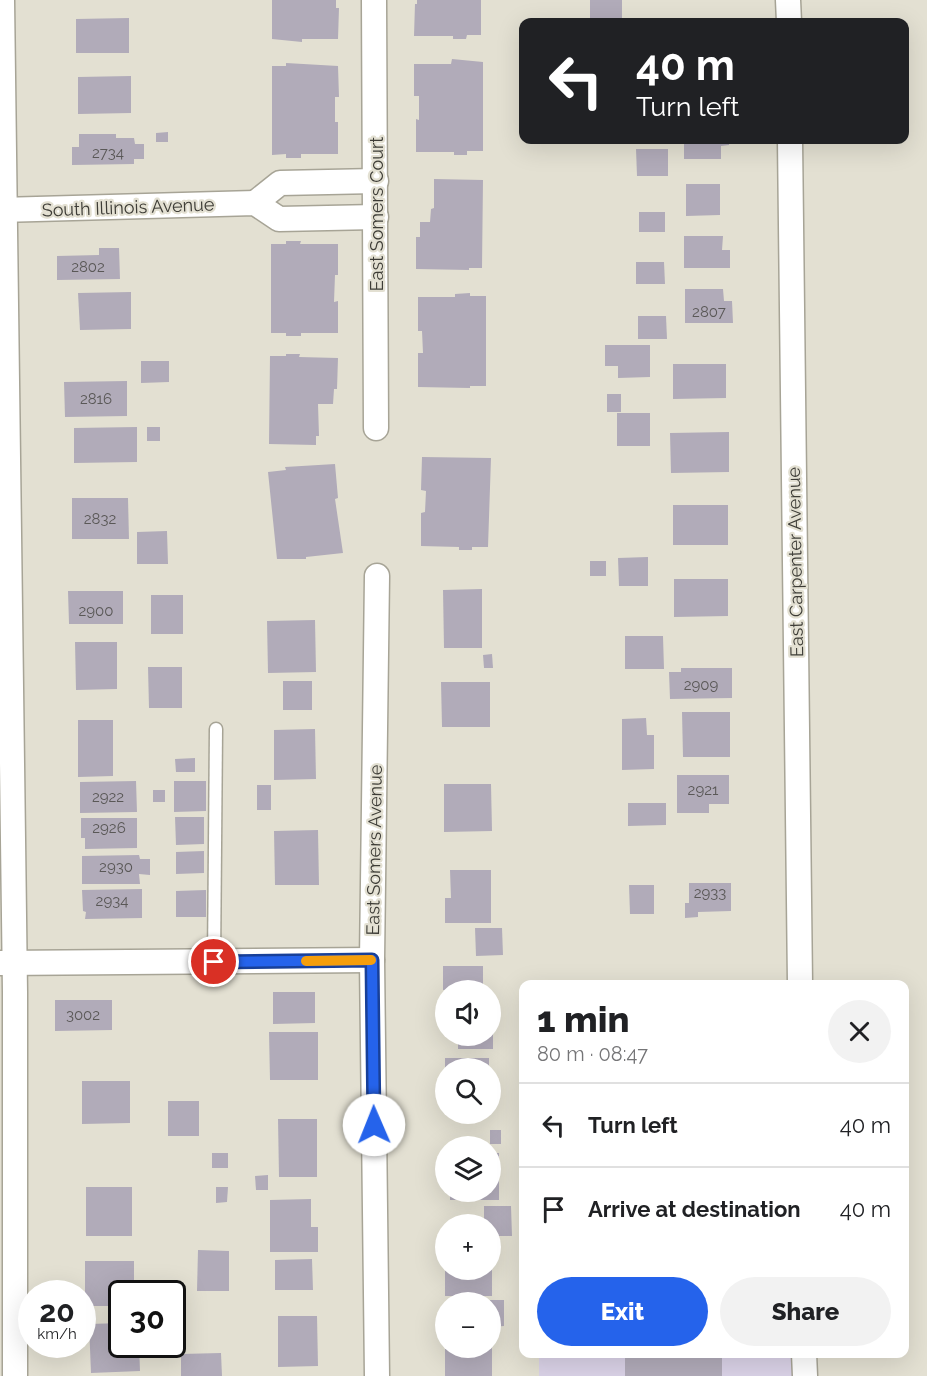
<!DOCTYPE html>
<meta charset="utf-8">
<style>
:root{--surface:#fff;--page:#f2f2f2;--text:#202124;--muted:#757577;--line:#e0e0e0;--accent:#2563eb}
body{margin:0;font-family:Raleway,sans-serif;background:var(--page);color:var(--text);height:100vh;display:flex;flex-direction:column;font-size:22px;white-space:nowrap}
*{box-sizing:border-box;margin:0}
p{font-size:20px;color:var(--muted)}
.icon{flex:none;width:33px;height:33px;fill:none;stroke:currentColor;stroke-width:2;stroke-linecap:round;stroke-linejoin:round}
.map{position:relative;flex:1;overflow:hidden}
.side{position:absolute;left:519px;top:980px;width:390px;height:378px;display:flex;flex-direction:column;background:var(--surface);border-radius:12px;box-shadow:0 6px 24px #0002}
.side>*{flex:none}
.banner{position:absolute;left:519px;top:18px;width:390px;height:126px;border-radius:12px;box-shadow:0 6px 24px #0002;background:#202124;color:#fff;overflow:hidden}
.fabs{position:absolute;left:435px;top:980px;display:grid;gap:12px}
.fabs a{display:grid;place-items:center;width:66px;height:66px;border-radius:50%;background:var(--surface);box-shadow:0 6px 24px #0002;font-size:30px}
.speed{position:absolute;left:18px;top:1280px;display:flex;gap:12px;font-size:30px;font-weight:700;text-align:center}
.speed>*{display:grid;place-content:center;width:78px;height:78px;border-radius:50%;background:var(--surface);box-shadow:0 6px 24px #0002;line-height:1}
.speed small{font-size:15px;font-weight:400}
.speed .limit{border:3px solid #111;border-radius:9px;background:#fff;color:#111}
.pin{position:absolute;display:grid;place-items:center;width:51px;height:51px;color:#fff;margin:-26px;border:3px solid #fff;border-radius:50%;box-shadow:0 2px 6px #0007}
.me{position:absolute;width:66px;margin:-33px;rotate:359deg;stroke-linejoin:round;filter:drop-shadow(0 0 4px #0008)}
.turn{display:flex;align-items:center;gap:21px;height:126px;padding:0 18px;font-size:27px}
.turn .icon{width:78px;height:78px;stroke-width:2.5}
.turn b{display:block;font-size:42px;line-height:51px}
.round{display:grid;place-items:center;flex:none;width:63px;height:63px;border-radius:32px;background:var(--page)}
.overview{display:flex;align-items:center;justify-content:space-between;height:102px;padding:0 18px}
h1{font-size:36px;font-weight:800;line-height:45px}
.primary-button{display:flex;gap:12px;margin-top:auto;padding:12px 18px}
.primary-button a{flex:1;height:69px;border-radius:36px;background:var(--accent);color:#fff;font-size:24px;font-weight:800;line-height:69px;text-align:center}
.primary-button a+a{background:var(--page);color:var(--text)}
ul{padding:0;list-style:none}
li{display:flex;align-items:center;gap:18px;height:84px;padding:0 18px;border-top:2px solid var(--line)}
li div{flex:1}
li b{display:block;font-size:22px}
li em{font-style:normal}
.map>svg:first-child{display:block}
.commercial{fill:#dad2e7}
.building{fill:#b1abb9}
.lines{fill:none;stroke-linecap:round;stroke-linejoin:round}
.lane-casing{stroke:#a7a496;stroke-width:15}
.street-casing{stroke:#a7a496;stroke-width:27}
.lane{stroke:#fff;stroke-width:12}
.street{stroke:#fff;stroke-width:24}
.route-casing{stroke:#184099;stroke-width:15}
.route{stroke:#2563eb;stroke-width:10}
.slow{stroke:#f59e0b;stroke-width:10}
.labels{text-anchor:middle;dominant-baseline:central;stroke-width:4.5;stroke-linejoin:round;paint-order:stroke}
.number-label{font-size:15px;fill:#5a5857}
.street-label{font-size:18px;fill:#3d3c36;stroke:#e3e0d2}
</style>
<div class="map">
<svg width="927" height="1376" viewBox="0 0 927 1376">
<rect width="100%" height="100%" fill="#e3e0d2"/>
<path class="commercial" d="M539,1353H804L805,1376H539Z"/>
<g class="building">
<path d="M272,0H336V8H339L338,39H302V42L272,39Z"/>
<path d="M417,0H481V35H467L466,39H453V36H414L415,4H417Z"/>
<rect x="590" y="0" width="32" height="22"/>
<path d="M129,18V53H76V19Z"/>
<rect x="678" y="18" width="50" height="4"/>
<path d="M452,59L483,62V151H467V155H454V152H416V119L419,120V96H414V64H451Z"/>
<path d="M286,63L338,66L339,97H335V122H338V154H301V158H286V154L272,155V66H286Z"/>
<path d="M131,76V113L78,114V77Z"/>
<path d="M168,132V142H156V133Z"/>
<path d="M79,134H116V138H134L135,144H144V159H134V164L72,165V147H79Z"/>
<path d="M684,140H729V145L721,146V159H684Z"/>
<path d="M636,149H668V176H637Z"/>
<path d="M434,179L483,180L482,268H469V270L416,269V237H420V222H430L431,209L434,208Z"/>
<path d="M686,184H720V215L686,216Z"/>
<rect x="639" y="212" width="26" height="20"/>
<path d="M684,236H723L722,250H730V268H684Z"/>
<path d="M286,241H301L300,244H338V275H335L334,302L338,301V333H301V336H286V333H271V244H286Z"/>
<path d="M99,248H119L120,279L57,280V256L99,255Z"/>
<path d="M636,262H664L665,284H636Z"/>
<path d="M685,289H723L724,301H732L733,323H685Z"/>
<path d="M131,292V329L80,330L78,293Z"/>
<path d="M470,293V296H486V386H470V388L418,387V353H423L422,331H418V297H455V294Z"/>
<path d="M638,316H666L667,339H638Z"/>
<path d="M605,345H650V377L618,378V366H605Z"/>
<path d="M286,354H300L299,357L338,358L337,389H334L333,404H318L319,436H316V445L269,444L270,356H286Z"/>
<path d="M141,361H169V382L141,383Z"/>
<path d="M673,364H726V398L673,399Z"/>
<path d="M127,381V416L65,417L64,382Z"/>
<rect x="607" y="394" width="14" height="18"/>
<rect x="617" y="413" width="33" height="33"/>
<path d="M137,427V462L74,463V428Z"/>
<rect x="147" y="427" width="13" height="14"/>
<path d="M729,432V472L671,473L670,433Z"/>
<path d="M422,457L491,458L488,547H472V550H459V547L421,546V513L425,512L426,491L421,490Z"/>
<path d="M335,464L338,498L335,499L343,553L306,557V559H277L268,472L286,470L285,467Z"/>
<path d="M72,498H128L129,539H72Z"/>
<rect x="673" y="505" width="55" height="40"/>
<path d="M167,531L168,564H137V532Z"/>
<path d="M648,557V586H619L618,558Z"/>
<rect x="590" y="561" width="16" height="15"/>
<path d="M674,579H728V616L674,617Z"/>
<path d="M482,589V648H444L443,590Z"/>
<path d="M68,591H123V624H69Z"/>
<rect x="151" y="595" width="32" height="39"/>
<path d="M315,620L316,672L268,673L267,621Z"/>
<path d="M625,636H663L664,669H625Z"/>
<path d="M75,642H117V689L76,690Z"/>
<path d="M492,654L493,668H484L483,655Z"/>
<path d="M148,667H182V708H149Z"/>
<path d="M681,668H732V698L670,699L669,672H681Z"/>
<rect x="283" y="681" width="29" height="29"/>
<path d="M441,682H490V727H442Z"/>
<path d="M682,712H730V757H683Z"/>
<path d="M646,718L647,735H654V769L622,770V719Z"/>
<path d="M78,720H113V776L78,777Z"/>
<path d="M315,729L316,779L274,780V730Z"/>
<path d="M195,758V772H176L175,759Z"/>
<path d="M677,775H729V804H709V813H677Z"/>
<path d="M136,781L137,812L80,813V782Z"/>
<path d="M174,781H206V811L174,812Z"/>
<path d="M444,784H491L492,831L444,832Z"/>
<rect x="257" y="785" width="14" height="25"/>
<rect x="153" y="790" width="12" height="12"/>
<path d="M628,803H666V825L628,826Z"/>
<path d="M175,817H204V844L176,845Z"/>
<path d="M81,818H137V848L85,849V838H81Z"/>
<path d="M318,830L319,885H275L274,831Z"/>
<path d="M204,851V873L176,874V852Z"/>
<path d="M139,855L140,859H150V875L139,874L140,884H82V856Z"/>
<path d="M450,870H491V923H445V898H451Z"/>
<path d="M689,883H731V911L698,912V917L685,918V903H689Z"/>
<path d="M629,885H654V914H630Z"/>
<path d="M142,889V918L85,919L86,912L83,911L82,890Z"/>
<path d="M206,890V917H176V891Z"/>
<path d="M475,928H502L503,955L476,956Z"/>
<rect x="443" y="966" width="40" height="24"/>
<path d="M273,992H315V1023L273,1024Z"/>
<path d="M55,1000H112V1030L55,1031Z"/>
<path d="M490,1027H493V1049H458V1035H490Z"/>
<path d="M269,1032H318V1080H270Z"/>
<rect x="445" y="1058" width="44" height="10"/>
<path d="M82,1081H130V1123L82,1124Z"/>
<rect x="168" y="1101" width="31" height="35"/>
<path d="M278,1119H317V1177H279Z"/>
<rect x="490" y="1130" width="11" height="14"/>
<rect x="212" y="1153" width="16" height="15"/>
<path d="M490,1153H499V1200H450V1191H490Z"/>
<path d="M268,1175V1190H256L255,1176Z"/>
<rect x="86" y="1187" width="46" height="49"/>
<path d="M216,1187H228L227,1202L216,1203Z"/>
<path d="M311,1199V1227H318V1252H270V1200Z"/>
<path d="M484,1206H511L512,1236H490V1224H484Z"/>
<path d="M198,1250L229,1251V1291H197Z"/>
<path d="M312,1259L313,1290H275V1260Z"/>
<path d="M85,1261H134V1293H122V1306H85Z"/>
<rect x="445" y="1269" width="47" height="27"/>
<path d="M490,1300H504V1326L490,1327Z"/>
<path d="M278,1316H317L318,1366L278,1367Z"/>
<path d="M122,1323V1344H139L140,1371L91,1373L89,1324Z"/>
<rect x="445" y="1347" width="47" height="29"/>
<path d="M221,1353L222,1376H181V1354Z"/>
<rect x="625" y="1353" width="97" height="23"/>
</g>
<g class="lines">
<g class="lane-casing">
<path id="lane" d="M214,962L216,729"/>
</g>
<g class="street-casing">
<g id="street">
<path d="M2,0L15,992V1376"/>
<path d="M374,0L376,428"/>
<path d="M788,0L789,22"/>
<path d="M790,140L800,984"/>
<path d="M255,203L280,183L376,181"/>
<path d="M0,210L255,203L279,219L376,217"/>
<path d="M0,963L372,960"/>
<path d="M804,1353L805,1376"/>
<path d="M377,1376L372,960L377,576"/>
</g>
</g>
<use href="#lane" class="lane"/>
<use href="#street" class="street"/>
</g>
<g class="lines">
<g class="route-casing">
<path id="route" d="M214,962L372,960L374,1125"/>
</g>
<use href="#route" class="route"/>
<path class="slow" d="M306,961L371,960"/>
</g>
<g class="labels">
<g class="number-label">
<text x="108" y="153">2734</text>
<text x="88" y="267">2802</text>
<text x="709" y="312">2807</text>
<text x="96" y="399">2816</text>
<text x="100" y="519">2832</text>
<text x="96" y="611">2900</text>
<text x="701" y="685">2909</text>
<text x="703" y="790">2921</text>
<text x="108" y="797">2922</text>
<text x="109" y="828">2926</text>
<text x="116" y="867">2930</text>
<text x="710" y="893">2933</text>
<text x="112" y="901">2934</text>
<text x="83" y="1015">3002</text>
</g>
<g class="street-label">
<text transform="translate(128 207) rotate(-2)">South Illinois Avenue</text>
<text transform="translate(376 214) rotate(-90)">East Somers Court</text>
<text transform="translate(795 562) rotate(-91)">East Carpenter Avenue</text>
<text transform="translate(374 850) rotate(-89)">East Somers Avenue</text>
</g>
</g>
</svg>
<div class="fabs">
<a><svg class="icon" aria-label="sound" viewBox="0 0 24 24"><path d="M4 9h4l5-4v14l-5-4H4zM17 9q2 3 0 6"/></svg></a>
<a><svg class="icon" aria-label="search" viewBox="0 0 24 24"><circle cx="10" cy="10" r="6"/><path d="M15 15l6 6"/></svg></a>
<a><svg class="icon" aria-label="layers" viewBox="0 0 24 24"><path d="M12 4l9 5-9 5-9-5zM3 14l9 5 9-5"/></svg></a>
<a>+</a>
<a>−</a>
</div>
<div class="speed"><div>20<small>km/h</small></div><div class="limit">30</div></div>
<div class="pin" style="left:214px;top:962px;background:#d93025"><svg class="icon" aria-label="arrive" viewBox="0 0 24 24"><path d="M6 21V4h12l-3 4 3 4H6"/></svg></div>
<svg class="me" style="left:374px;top:1125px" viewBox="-20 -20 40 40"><circle r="19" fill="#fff"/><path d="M0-13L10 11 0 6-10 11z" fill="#2563eb"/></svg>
<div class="banner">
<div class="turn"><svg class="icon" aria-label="left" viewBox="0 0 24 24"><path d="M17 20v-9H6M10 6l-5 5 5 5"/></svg><div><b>40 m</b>Turn left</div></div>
</div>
<section class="side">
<div class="overview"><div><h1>1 min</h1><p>80 m · 08:47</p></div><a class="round"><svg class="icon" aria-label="close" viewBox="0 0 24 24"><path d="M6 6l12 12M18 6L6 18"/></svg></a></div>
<ul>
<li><svg class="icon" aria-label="left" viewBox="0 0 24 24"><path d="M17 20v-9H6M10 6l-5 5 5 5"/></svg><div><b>Turn left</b></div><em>40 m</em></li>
<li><svg class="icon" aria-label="arrive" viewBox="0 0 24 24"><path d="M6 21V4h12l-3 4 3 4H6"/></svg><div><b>Arrive at destination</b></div><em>40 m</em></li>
</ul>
<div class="primary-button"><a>Exit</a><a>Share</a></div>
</section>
</div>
